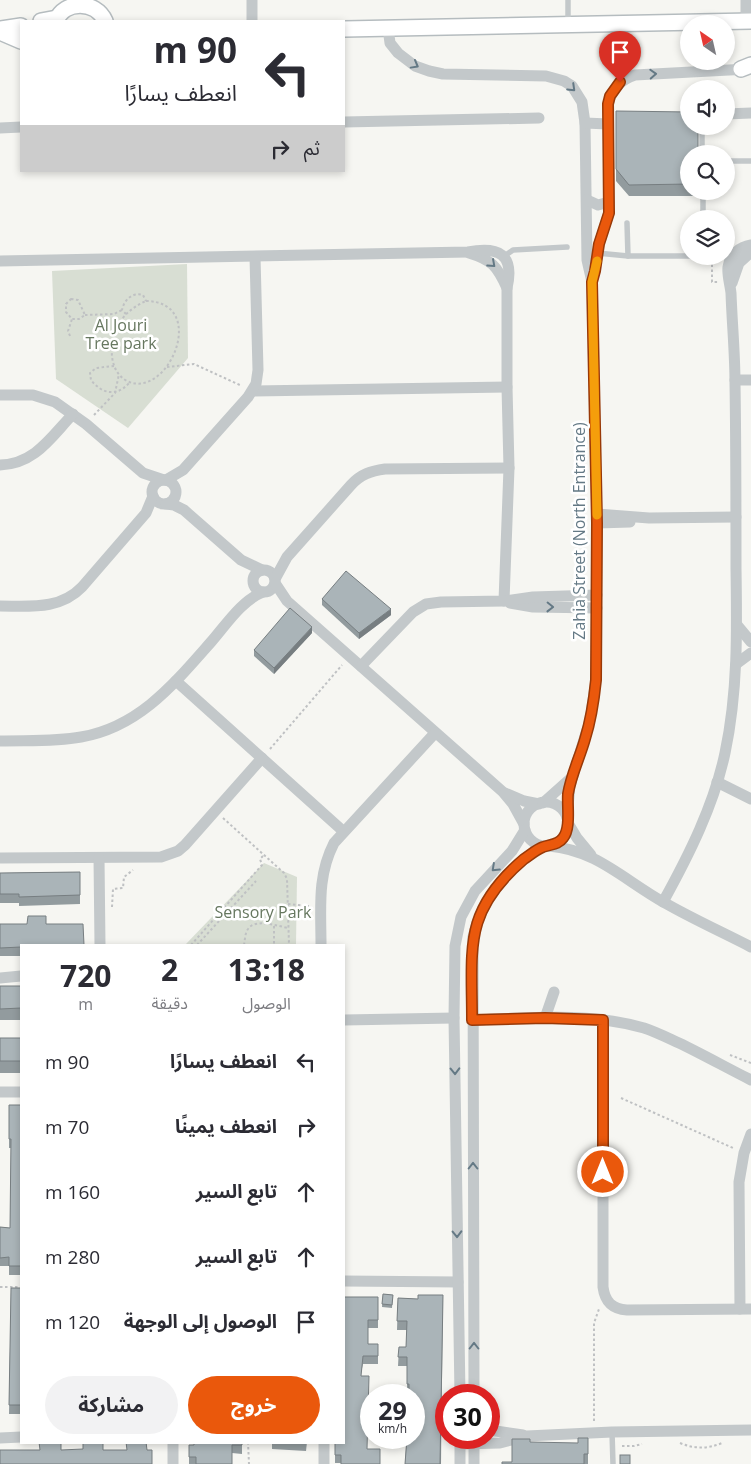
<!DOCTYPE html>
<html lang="ar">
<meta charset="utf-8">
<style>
:root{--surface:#fff;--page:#f2f2f3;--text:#2b2b33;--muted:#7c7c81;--accent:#ea580c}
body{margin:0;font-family:"Open Sans","Noto Sans Arabic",sans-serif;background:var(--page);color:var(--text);direction:rtl;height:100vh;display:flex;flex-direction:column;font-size:19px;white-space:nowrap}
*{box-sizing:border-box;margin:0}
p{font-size:16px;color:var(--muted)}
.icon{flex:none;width:28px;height:28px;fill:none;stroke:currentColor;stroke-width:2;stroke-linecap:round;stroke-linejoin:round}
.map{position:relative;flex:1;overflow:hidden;direction:ltr}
.details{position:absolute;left:20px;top:944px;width:325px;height:500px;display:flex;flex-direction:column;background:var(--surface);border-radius:0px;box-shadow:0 2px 8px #0003;direction:rtl}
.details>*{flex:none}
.top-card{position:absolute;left:20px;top:20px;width:325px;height:152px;border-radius:0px;box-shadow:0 2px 8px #0003;direction:rtl;background:#fff;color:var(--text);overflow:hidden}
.needle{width:32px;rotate:326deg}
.buttons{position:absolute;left:680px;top:15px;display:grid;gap:10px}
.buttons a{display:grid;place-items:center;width:55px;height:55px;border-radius:50%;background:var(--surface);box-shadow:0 2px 8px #0003;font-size:25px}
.speed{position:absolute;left:360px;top:1384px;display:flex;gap:10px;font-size:25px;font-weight:700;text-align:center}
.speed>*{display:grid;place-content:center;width:65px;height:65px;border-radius:50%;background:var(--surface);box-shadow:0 2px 8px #0003;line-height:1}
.speed small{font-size:12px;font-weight:400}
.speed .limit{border:8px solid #d22;background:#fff;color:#111}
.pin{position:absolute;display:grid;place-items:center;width:42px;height:42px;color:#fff;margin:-51px -21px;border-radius:50% 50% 50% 0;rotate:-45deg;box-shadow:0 0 5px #0007}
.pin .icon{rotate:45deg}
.me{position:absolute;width:55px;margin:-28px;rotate:0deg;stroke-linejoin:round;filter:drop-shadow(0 0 4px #0008)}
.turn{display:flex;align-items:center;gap:18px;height:105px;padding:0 25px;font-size:22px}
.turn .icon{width:65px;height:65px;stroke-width:2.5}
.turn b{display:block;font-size:35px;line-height:42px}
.then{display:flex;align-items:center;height:48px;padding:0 25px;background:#0003;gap:10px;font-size:19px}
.eta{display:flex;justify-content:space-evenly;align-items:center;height:85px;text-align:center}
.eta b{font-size:30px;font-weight:700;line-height:35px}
.button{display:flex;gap:10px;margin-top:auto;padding:10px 25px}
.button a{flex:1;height:58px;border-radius:30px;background:var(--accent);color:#fff;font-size:20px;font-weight:700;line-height:58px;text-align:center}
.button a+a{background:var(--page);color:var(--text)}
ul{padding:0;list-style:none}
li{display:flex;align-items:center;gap:15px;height:65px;padding:0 25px}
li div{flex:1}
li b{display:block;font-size:19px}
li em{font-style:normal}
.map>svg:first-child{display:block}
.green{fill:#d8ded3}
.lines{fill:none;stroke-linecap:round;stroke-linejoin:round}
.secondary-casing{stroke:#b5bcbf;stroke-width:18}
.path{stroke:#bfc1c3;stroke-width:2;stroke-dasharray:2.5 2.5;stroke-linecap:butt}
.lane{stroke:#c3c8ca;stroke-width:5.5}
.street{stroke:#c3c8ca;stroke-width:11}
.secondary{stroke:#fff;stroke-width:15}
.wall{fill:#929b9e}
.shaded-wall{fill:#777e81}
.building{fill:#aab4b8;stroke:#777e81}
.oneway{stroke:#647985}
.route-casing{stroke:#983908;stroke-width:12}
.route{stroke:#ea580c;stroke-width:9}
.slow{stroke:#f59e0b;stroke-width:9}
.labels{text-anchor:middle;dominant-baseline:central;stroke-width:5;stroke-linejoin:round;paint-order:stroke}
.park-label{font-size:16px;fill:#66775f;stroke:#fff}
.street-label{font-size:16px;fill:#647985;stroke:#fff}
</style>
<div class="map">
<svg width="751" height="1464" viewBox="0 0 751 1464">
<rect width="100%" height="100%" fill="#f6f6f2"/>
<g class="green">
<path d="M187,264L188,358L128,428L56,379L52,271Z"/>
<path d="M264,863L297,877L296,945H185Z"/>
</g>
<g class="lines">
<g class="secondary-casing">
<g id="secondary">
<path d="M41,21L57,18"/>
<path d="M56,21C64,0 96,0 105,21"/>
<path d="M0,29L21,26"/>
<path d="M344,29L751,21"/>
<path d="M0,32L21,41"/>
<path d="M741,69L751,65"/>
</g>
</g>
<g class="path">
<path d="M707,256L712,264V282H718"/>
<path d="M71,299L78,300L85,315L79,319H72L66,312V304Z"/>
<path d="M146,301C210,302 168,401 127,381C106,370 109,336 122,319C128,311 137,305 146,301Z"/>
<path d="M126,314L122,310C124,300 132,292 143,295L146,301"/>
<path d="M85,315L114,314L122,310"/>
<path d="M70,336L68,331L72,319"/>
<path d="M114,366L96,368L90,373L91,380C102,394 117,397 129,383"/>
<path d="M167,367L194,364L242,386"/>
<path d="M94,415L115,393L119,374"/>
<path d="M270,749L342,665"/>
<path d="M223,818L284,873L287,879L289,945"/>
<path d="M288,904L309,906"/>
<path d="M112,907L113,889L123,888L124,877L133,870"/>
<path d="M274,926V945"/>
<path d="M191,945L262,865L260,859L264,855"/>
<path d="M197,945L256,881"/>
<path d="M244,945C245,940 245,933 248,929C255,918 278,926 288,928"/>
<path d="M730,1055L751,1063"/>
<path d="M621,1098L733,1148"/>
<path d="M0,1287H21"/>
<path d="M594,1421V1323L599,1309"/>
<path d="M248,1442L249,1464"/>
<path d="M680,1443C694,1449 708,1449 722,1443"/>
<path d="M622,1446H634L642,1444"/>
</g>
<g class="lane">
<path d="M568,0V23"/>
<path d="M702,126V154"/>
<path d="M726,161H751"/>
<path d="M703,191V219"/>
<path d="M627,223L628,256"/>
<path d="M597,253L628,256H689"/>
<path d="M503,257L513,250L567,247"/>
<path d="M612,1432L613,1464"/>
</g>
<g class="street">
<path d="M252,0V21"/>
<path d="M746,0V21"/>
<path d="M388,28L390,43L398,53L415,66L429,71L443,74L546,76L564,81L572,86L582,102L585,123L587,260L592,282L597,523L596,680L590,720L570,785L567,818"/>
<path d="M726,114L751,113"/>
<path d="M344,122L539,118"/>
<path d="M585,123L608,124"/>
<path d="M0,128L21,127"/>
<path d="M587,200L598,205L609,202"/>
<path d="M469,253C492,260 497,266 507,288"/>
<path d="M0,261L468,252C498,246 515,254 507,288V387L509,468L504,601"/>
<path d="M592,280L595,271L599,244L609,213L608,104C612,89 620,80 635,75L748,69"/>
<path d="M732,283L739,263L751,252"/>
<path d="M735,380H751"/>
<path d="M253,391L507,387"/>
<path d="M0,395H33L55,402L86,424L143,473L164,480"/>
<path d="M0,465C35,464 51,437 73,414"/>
<path d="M166,480L183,470L248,397L256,384L258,370L255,257"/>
<circle cx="164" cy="492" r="12"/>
<path d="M166,504L174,505L184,510L241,560L262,570"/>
<path d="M597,514L649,518L736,517"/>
<path d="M597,523L630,522"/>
<circle cx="264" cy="581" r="11"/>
<path d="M275,579L287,557L351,485C361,474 371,471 385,469L509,468"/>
<path d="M275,583L287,601L503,792L513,804L524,824"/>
<path d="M510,603L533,607L597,608"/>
<path d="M0,606C30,606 60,610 82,587L146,513L153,496"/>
<path d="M737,625L751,642"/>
<path d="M736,664L751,653"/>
<path d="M361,666L413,612L426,604L441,602L504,601L533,597L597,595"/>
<path d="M176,681L343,831"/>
<path d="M0,741C26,740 54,742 81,737C139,727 174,684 211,642C226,625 241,601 263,592"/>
<path d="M717,782L751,799"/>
<path d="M505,793L524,801L539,804"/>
<circle cx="546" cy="824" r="22"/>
<path d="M543,803L571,778"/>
<path d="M568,823L577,838L591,855"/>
<path d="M549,846C597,850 625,881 665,903C693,919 722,932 751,947"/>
<path d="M0,858L161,857L178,851L185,845L262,758"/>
<path d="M99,858L100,945"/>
<path d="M663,902C689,855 714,805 725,753C738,692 737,630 736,568C736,507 736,445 735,383C735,353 732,323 731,293C730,284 727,275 728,267C730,254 740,247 751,245"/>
<path d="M321,945C321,908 317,876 334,843L435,733"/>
<path d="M0,978L21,976"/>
<path d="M545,1018L554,992"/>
<path d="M344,1020L454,1018"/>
<path d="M472,1020C529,1018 589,1012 644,1028C656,1032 668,1038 679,1043C704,1055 727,1068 751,1080"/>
<path d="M603,1020V1287C605,1302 612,1309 627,1310L751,1309"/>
<path d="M0,1092H21"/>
<path d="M344,1281L458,1282"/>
<path d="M740,1309L739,1182L744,1153L751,1134"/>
<path d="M460,1395L454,1018L455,946L461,917L475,891L512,851L525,830"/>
<path d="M474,1395L473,937C481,901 510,864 544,846"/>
<path d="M489,1430L523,1435"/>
<path d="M0,1438L21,1437"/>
<path d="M324,1442V1464"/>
<path d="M460,1444L500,1443L527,1436L612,1432L751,1430"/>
<path d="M173,1464V1442"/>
<path d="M460,1464V1438"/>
<path d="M474,1464V1438"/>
</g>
<use href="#secondary" class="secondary"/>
</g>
<g class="wall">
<path d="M616,111L689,154V191H698V196H629L616,181Z"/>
<path d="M322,599L391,615L359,639L322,605Z"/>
<path d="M312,633L274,674L254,656V650Z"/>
<path d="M80,872V904L19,906V903H0V873Z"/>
<path d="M0,924H27L21,945V956H0Z"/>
<rect x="0" y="986" width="21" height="34"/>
<rect x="0" y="1038" width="21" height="35"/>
<path d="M9,1105H21V1275H9V1266H0V1227L10,1228L11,1148H9Z"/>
<path d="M11,1288H21V1414H9Z"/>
<path d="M383,1294L393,1295L392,1308L382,1307Z"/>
<path d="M443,1295L441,1464H405L409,1393H407V1366H398L399,1347H406L407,1330H397L398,1298L418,1299Z"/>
<path d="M344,1297H378V1328H368V1344H378V1364H363L341,1463H335V1442Z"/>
<path d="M588,1438V1464H502L512,1462L578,1443Z"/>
<path d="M242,1442V1454L232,1453V1464H189V1445Z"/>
<path d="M272,1442H307L306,1451L272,1449Z"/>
</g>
<g class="shaded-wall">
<path d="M391,609V615L359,639V633Z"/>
<path d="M312,627V633L274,674V668Z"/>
</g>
<g class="building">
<path d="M616,111L689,112V126H698V154H689V184L629,185L616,169Z"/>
<path d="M346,571L391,609L359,633L322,599Z"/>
<path d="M290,608L312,627L274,668L254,650Z"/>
<path d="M80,872V895L19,897V894H0V873Z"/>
<path d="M28,916H46V924H83L84,945H21V947L0,948V924H27Z"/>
<path d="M0,986H21V1008L0,1009Z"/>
<rect x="0" y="1038" width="21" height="23"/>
<path d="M9,1105H21V1266H9V1257L0,1258V1227L10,1228L11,1139H9Z"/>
<path d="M11,1288H21V1405H9Z"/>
<path d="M383,1294L393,1295L392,1305L382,1304Z"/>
<path d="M418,1295H443L440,1464H405L407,1438H414V1395H409V1384H407V1357H398L399,1347H406L407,1321H397L398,1298L418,1299Z"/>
<path d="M344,1297H378V1320H368V1344H378V1356H363L361,1376H369L367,1449H380V1464H341V1455H335V1442H344Z"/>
<path d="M578,1438H588V1454H584V1464H502V1462H512V1439H530V1442L578,1443Z"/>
<path d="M39,1442H61V1450L83,1449V1442H103V1450H127L126,1442H146L147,1450H152V1464H0V1450H40Z"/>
<path d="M194,1442H242V1445H232V1464H196V1457H189V1445H194Z"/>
<rect x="620" y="1455" width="10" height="9"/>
</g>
<defs><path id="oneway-chevron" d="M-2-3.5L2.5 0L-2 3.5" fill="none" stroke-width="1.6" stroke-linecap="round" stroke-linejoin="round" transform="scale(1.25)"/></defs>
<g class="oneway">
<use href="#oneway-chevron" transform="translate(415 65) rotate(29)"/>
<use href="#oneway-chevron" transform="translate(653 74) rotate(-3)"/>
<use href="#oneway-chevron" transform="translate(572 88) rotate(44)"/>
<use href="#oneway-chevron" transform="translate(492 264) rotate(42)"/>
<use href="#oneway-chevron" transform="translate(550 607) rotate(1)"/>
<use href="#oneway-chevron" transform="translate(495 868) rotate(137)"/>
<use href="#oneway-chevron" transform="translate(455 1071) rotate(89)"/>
<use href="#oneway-chevron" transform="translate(473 1166) rotate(-90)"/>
<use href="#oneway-chevron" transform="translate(457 1234) rotate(89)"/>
<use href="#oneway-chevron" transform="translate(474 1346) rotate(-90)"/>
</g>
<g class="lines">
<g class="route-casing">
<path id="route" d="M603,1172V1020L545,1018L472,1020C472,947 463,911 524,859C530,855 537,849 543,847C551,844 558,845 563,838C571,828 567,807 568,794C571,775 580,757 585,739C591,720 594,700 596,680L597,523L592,282L595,271L599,244L609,213L608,104L610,96L620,82"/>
</g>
<use href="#route" class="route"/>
<path class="slow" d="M597,261L592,282L597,515"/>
</g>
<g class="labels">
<g class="park-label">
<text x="121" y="325">Al Jouri<tspan x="121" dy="18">Tree park</tspan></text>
<text x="263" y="912">Sensory Park</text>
</g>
<g class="street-label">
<text transform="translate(579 531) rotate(-90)">Zahia Street (North Entrance)</text>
</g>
</g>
</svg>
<div class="buttons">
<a><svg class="needle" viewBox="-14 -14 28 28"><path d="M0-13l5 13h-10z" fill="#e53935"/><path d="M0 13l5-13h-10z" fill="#7c7c81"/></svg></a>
<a><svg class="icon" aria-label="sound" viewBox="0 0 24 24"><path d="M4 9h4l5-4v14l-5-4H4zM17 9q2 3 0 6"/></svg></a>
<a><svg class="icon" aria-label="search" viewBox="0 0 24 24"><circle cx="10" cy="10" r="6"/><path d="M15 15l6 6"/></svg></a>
<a><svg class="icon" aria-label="layers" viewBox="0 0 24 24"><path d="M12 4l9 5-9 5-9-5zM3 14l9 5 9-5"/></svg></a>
</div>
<div class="speed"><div>29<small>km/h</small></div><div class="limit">30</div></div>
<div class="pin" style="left:620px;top:82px;background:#d93025"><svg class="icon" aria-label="arrive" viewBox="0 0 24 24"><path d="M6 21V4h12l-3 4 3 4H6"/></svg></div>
<svg class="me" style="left:603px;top:1172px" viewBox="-20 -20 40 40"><circle r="17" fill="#ea580c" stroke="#fff" stroke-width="3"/><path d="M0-11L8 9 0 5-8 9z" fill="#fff"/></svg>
<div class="top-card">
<div class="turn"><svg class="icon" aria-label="left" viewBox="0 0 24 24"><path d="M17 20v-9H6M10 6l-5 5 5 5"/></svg><div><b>90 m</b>انعطف يسارًا</div></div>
<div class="then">ثم<svg class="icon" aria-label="right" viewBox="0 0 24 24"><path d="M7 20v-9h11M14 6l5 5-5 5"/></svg></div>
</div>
<section class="details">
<div class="eta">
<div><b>13:18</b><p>الوصول</p></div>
<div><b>2</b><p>دقيقة</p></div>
<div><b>720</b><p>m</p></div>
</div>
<ul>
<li><svg class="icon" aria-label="left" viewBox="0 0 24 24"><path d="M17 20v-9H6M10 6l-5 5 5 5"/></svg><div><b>انعطف يسارًا</b></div><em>90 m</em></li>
<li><svg class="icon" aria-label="right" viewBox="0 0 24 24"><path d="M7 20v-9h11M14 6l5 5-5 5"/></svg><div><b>انعطف يمينًا</b></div><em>70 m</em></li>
<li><svg class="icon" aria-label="ahead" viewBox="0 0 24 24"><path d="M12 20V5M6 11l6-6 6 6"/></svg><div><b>تابع السير</b></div><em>160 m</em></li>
<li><svg class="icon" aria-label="ahead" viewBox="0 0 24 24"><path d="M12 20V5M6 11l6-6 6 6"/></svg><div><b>تابع السير</b></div><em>280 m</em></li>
<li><svg class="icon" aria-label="arrive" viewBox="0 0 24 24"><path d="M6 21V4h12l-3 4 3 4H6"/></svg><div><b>الوصول إلى الوجهة</b></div><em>120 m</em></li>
</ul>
<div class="button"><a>خروج</a><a>مشاركة</a></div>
</section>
</div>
